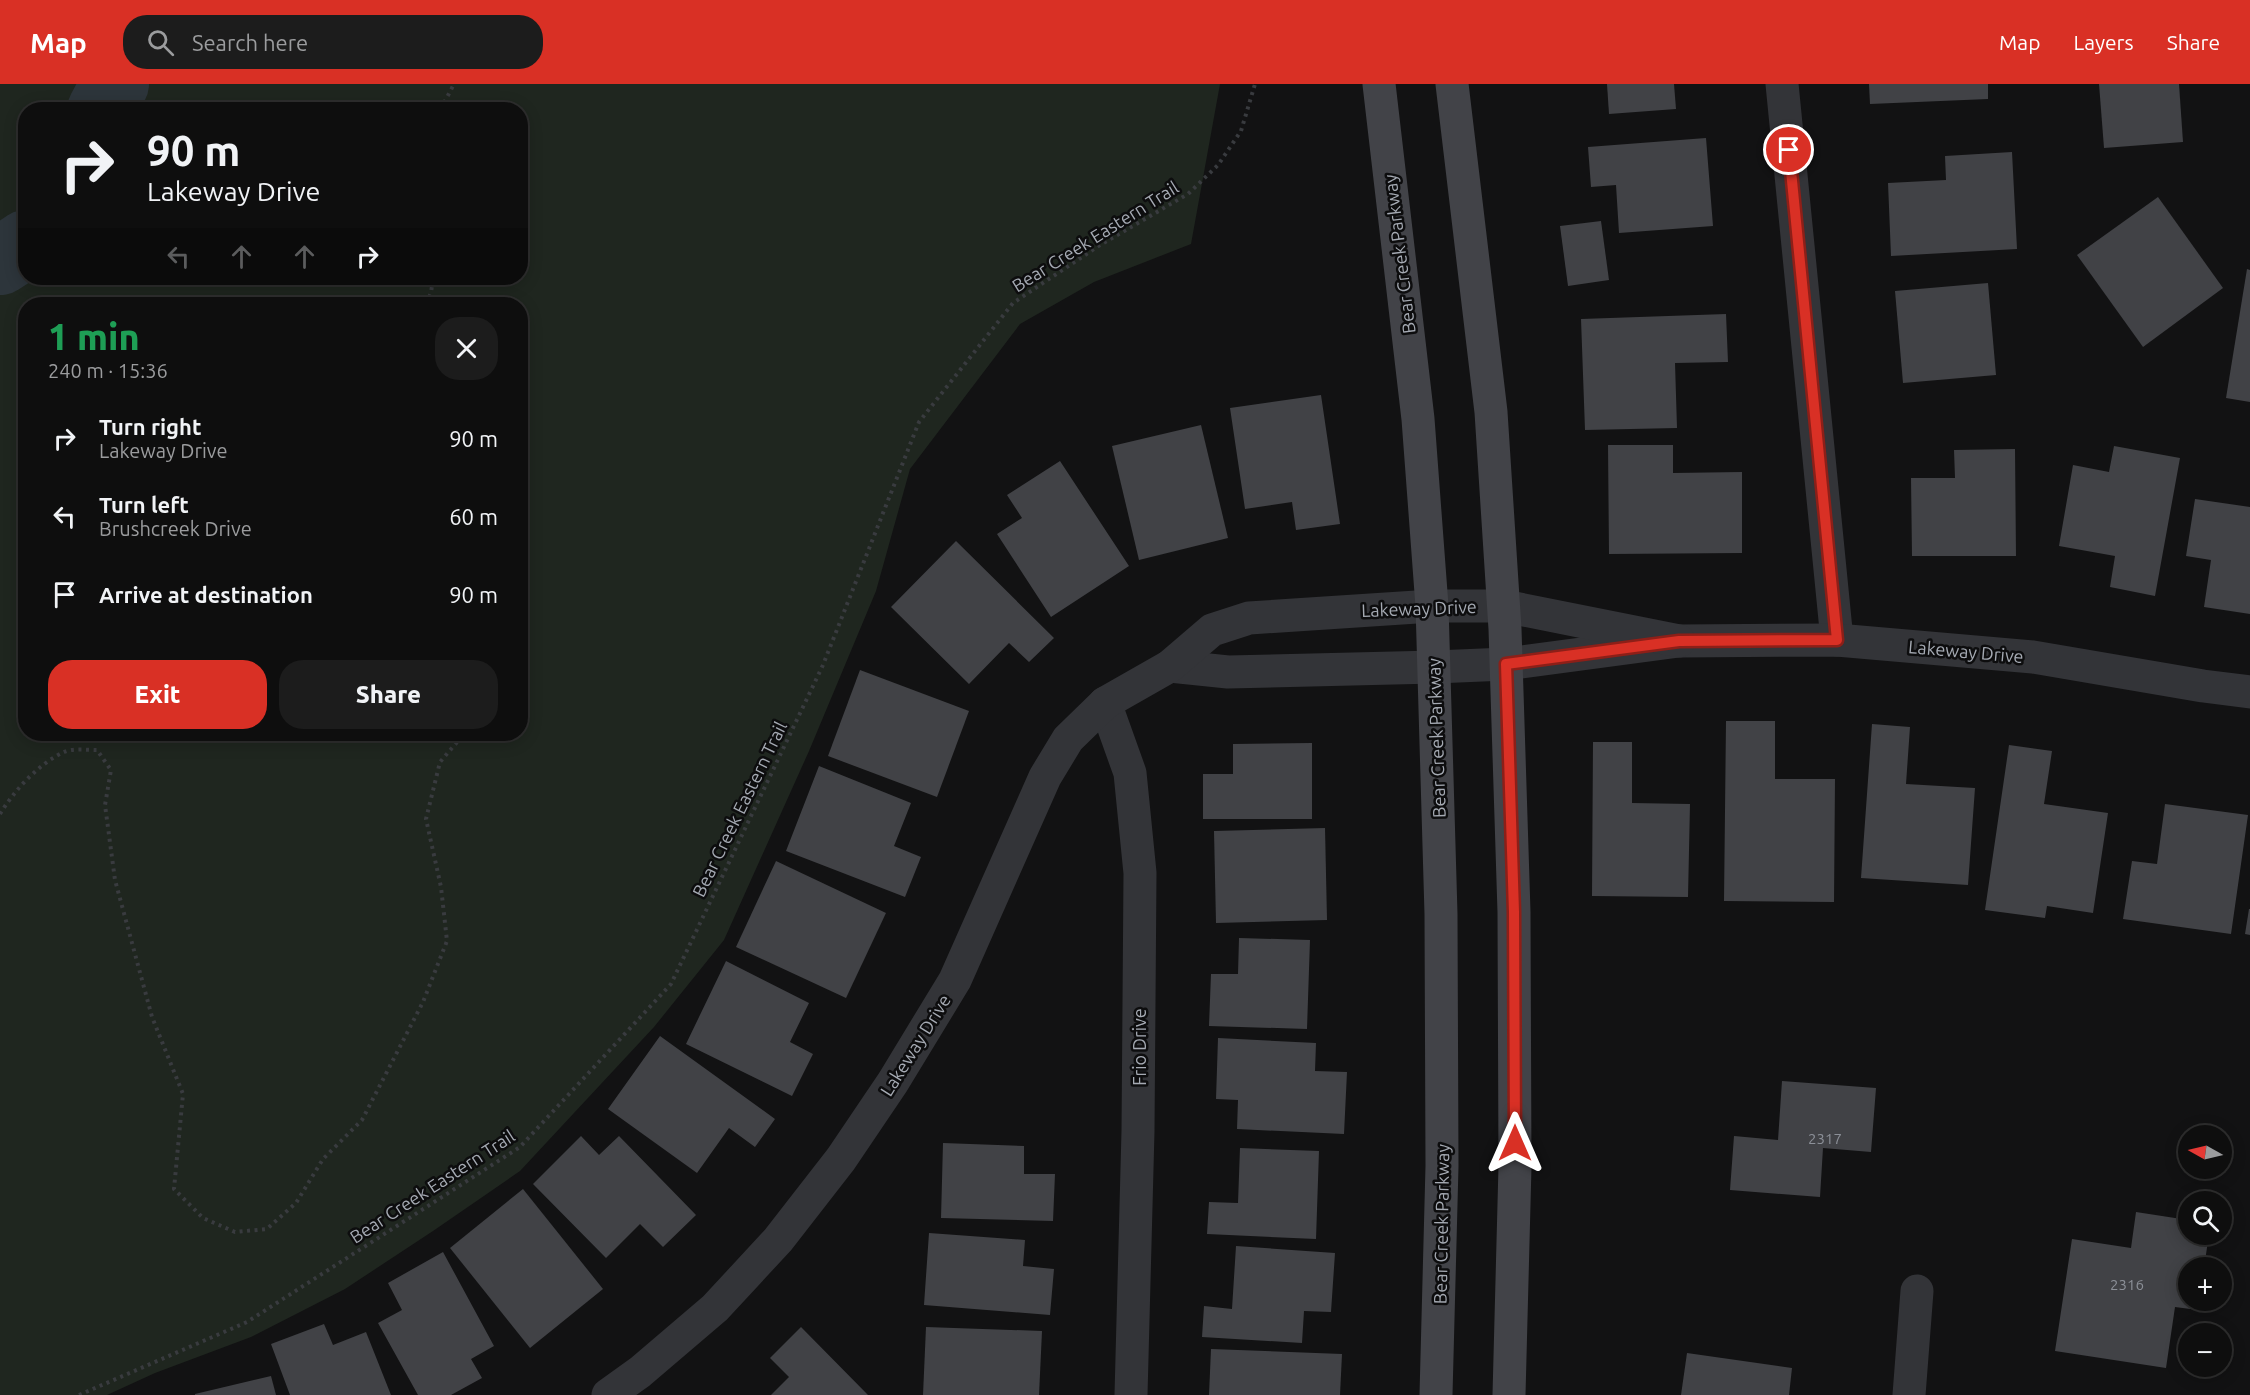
<!DOCTYPE html>
<meta charset="utf-8">
<style>
:root{--surface:#0e0e0e;--page:#1c1c1c;--text:#f1f3f6;--muted:#9b9c9e;--line:#2e2e2e;--accent:#d93025}
body{margin:0;font-family:Ubuntu,sans-serif;background:var(--page);color:var(--text);height:100vh;display:flex;flex-direction:column;font-size:22px;white-space:nowrap}
*{box-sizing:border-box;margin:0}
p{font-size:20px;color:var(--muted)}
.icon{flex:none;width:33px;height:33px;fill:none;stroke:currentColor;stroke-width:2;stroke-linecap:round;stroke-linejoin:round}
.map{position:relative;flex:1;overflow:hidden}
.drawer{position:absolute;left:18px;top:213px;width:510px;height:444px;display:flex;flex-direction:column;background:var(--surface);border-radius:24px;box-shadow:0 3px 15px #0003,0 0 0 2px var(--line)}
.drawer>*{flex:none}
.top-card{position:absolute;left:18px;top:18px;width:510px;height:183px;border-radius:24px;box-shadow:0 3px 15px #0003,0 0 0 2px var(--line);background:#0e0e0e;color:var(--text);overflow:hidden}
.needle{width:39px;rotate:278deg}
.fabs{position:absolute;left:2178px;top:1041px;display:grid;gap:12px}
.fabs a{display:grid;place-items:center;width:54px;height:54px;border-radius:50%;background:var(--surface);box-shadow:0 3px 15px #0003,0 0 0 2px var(--line);font-size:30px}
.pin{position:absolute;display:grid;place-items:center;width:51px;height:51px;color:#fff;margin:-26px;border:3px solid #fff;border-radius:50%;box-shadow:0 2px 6px #0007}
.me{position:absolute;width:66px;margin:-33px;rotate:0deg;stroke-linejoin:round;filter:drop-shadow(0 0 4px #0008)}
.turn{display:flex;align-items:center;gap:21px;height:126px;padding:0 30px;font-size:27px}
.turn .icon{width:78px;height:78px;stroke-width:2.5}
.turn b{display:block;font-size:42px;line-height:51px}
.lanes{display:flex;align-items:center;height:57px;padding:0 30px;background:#0003;justify-content:center;gap:30px;direction:ltr}
.lanes .off{opacity:.35}
.round{display:grid;place-items:center;flex:none;width:63px;height:63px;border-radius:24px;background:var(--page)}
.overview{display:flex;align-items:center;justify-content:space-between;height:102px;padding:0 30px}
h1{font-size:36px;font-weight:800;line-height:45px;color:#1e9e55}
.button{display:flex;gap:12px;margin-top:auto;padding:12px 30px}
.button a{flex:1;height:69px;border-radius:24px;background:var(--accent);color:#fff;font-size:24px;font-weight:800;line-height:69px;text-align:center}
.button a+a{background:var(--page);color:var(--text)}
ul{padding:0;list-style:none}
li{display:flex;align-items:center;gap:18px;height:78px;padding:0 30px}
li div{flex:1}
li b{display:block;font-size:22px}
li em{font-style:normal}
header{display:flex;align-items:center;gap:36px;box-sizing:border-box;height:84px;padding:0 30px;background:var(--accent);color:#fff}
header strong{font-size:28px}
nav{display:flex;gap:33px;margin-inline-start:auto;font-size:21px}
.search{width:420px;height:54px;background:var(--page);display:flex;align-items:center;gap:15px;box-sizing:border-box;padding:0 21px;border-radius:24px;color:var(--muted);font-size:22px}
.map>svg:first-child{display:block}
.green{fill:#1f261f;fill-rule:evenodd}
.lines{fill:none;stroke-linecap:round;stroke-linejoin:round}
.river{stroke:#2d353b;stroke-width:68}
.building{fill:#414246}
.path{stroke:#393b3f;stroke-width:4;stroke-dasharray:3 4.5;stroke-linecap:butt}
.street{stroke:#333438;stroke-width:33}
.secondary{stroke:#424348;stroke-width:33}
.route-casing{stroke:#8d1f18;stroke-width:15}
.route{stroke:#d93025;stroke-width:10}
.labels{text-anchor:middle;dominant-baseline:central;stroke-width:5;stroke-linejoin:round;paint-order:stroke}
.number-label{font-size:15px;fill:#8c9098}
.street-label{font-size:18px;fill:#a5aab3;stroke:#0d0d0e}
</style>
<header>
<strong>Map</strong>
<div class="search"><svg class="icon" aria-label="search" viewBox="0 0 24 24"><circle cx="10" cy="10" r="6"/><path d="M15 15l6 6"/></svg>Search here</div>
<nav><a>Map</a><a>Layers</a><a>Share</a></nav>
</header>
<div class="map">
<svg width="2250" height="1311" viewBox="0 0 2250 1311">
<rect width="100%" height="100%" fill="#121213"/>
<path class="green" d="M0,0H1220L1191,160L1094,198L1020,240L910,385L876,507L809,667L724,856L654,943L520,1087L433,1147L345,1205L251,1253L155,1289L107,1311H0ZM26,26H520V194H26ZM26,220H520V650H26Z"/>
<g class="lines">
<g class="river">
<path d="M101,26L115,0"/>
<path d="M0,177L26,160"/>
</g>
</g>
<g class="building">
<path d="M1607,0H1674L1676,25L1609,30Z"/>
<path d="M1869,0H1988V15L1870,20Z"/>
<path d="M2099,0H2179L2183,58L2104,64Z"/>
<path d="M1706,54L1713,142L1619,149L1616,101L1591,103L1588,63Z"/>
<path d="M2012,68L2017,165L1891,172L1888,99L1946,96L1945,72Z"/>
<path d="M2158,113L2223,204L2143,263L2077,171Z"/>
<path d="M1601,137L1609,196L1568,202L1560,142Z"/>
<path d="M2247,185L2250,186V318L2226,314Z"/>
<path d="M1988,199L1996,291L1903,299L1895,207Z"/>
<path d="M1726,230L1728,278L1675,279L1677,344L1585,346L1581,235Z"/>
<path d="M1321,311L1340,440L1296,446L1292,418L1245,425L1230,324Z"/>
<path d="M1201,341L1228,454L1139,476L1112,362Z"/>
<path d="M1608,361H1673V389L1742,388V469L1609,470Z"/>
<path d="M2114,362L2180,374L2155,512L2110,503L2115,472L2059,462L2073,381L2109,388Z"/>
<path d="M2015,365L2016,472H1912L1911,394H1955L1954,366Z"/>
<path d="M1060,377L1129,482L1051,533L997,450L1022,434L1007,411Z"/>
<path d="M2195,415L2250,423V530L2204,523L2211,476L2186,472Z"/>
<path d="M956,457L1054,554L1029,578L1009,559L969,600L891,523Z"/>
<path d="M860,586L969,627L937,713L828,672Z"/>
<path d="M1726,637H1775V695H1835L1834,818L1724,817Z"/>
<path d="M1872,640L1910,643L1906,700L1975,704L1968,801L1861,794Z"/>
<path d="M1593,658H1632V719L1690,720L1688,813L1592,812Z"/>
<path d="M1312,659V735H1203V690H1233V660Z"/>
<path d="M2009,661L2052,667L2044,720L2108,729L2093,829L2047,822L2045,834L1985,826Z"/>
<path d="M819,682L911,719L894,762L921,773L905,813L786,767Z"/>
<path d="M2165,720L2248,731L2231,850L2123,835L2132,777L2157,780Z"/>
<path d="M1325,744L1327,836L1216,839L1214,747Z"/>
<path d="M776,777L886,829L846,914L736,863Z"/>
<path d="M2249,825H2250V851L2245,850Z"/>
<path d="M1239,854L1310,856L1307,945L1209,942L1211,890H1238Z"/>
<path d="M726,877L809,919L790,958L813,970L792,1012L686,960Z"/>
<path d="M660,952L775,1035L755,1063L729,1044L697,1089L608,1025Z"/>
<path d="M1218,954L1316,959L1315,987L1347,988L1344,1050L1237,1045L1238,1016L1216,1015Z"/>
<path d="M1782,997L1876,1004L1871,1068L1823,1064L1820,1113L1730,1106L1734,1052L1778,1056Z"/>
<path d="M581,1052L599,1071L619,1052L696,1131L663,1163L640,1140L606,1174L533,1100Z"/>
<path d="M943,1059L1024,1062V1090H1055L1053,1137L941,1134Z"/>
<path d="M1240,1064L1319,1067L1316,1155L1207,1150L1209,1118L1238,1119Z"/>
<path d="M523,1105L603,1205L530,1264L450,1164Z"/>
<path d="M2136,1128L2188,1136V1150H2209L2204,1184H2188V1216H2199L2198,1226L2175,1223L2166,1284L2055,1267L2072,1155L2131,1164Z"/>
<path d="M929,1149L1025,1156L1023,1182L1054,1185L1050,1231L924,1221Z"/>
<path d="M1236,1162L1335,1169L1331,1228L1304,1227L1302,1259L1202,1253L1204,1222L1232,1225Z"/>
<path d="M443,1168L494,1262L471,1275L482,1294L451,1311H418L378,1239L402,1226L388,1199Z"/>
<path d="M324,1240L333,1261L366,1248L391,1311H290L271,1260Z"/>
<path d="M801,1243L868,1311H771L789,1293L770,1274Z"/>
<path d="M926,1243L1042,1247L1039,1311H923Z"/>
<path d="M1211,1265L1342,1270L1340,1311H1209Z"/>
<path d="M1687,1269L1792,1284L1789,1311H1681Z"/>
<path d="M271,1292L276,1311H195V1310Z"/>
</g>
<g class="lines">
<g class="path">
<path d="M443,26L444,19L454,0"/>
<path d="M426,220L431,209L433,194"/>
<path d="M0,730C14,707 38,680 64,668C72,664 87,666 97,666L111,686L105,721L115,796L152,933L183,1010L174,1105L203,1134L235,1148L267,1145L296,1119L323,1075L362,1036L423,918L447,857L441,803L426,735L440,678L464,650"/>
<path d="M79,1311L247,1238L520,1063L671,900L823,581L919,338L1013,219L1100,161L1188,110L1218,81L1241,47L1255,0"/>
</g>
<g class="street">
<path d="M1782,0L1837,556"/>
<path d="M1170,582L1228,588L1435,583L1506,580L1679,557L1837,556L2033,573L2203,602L2250,608"/>
<path d="M1105,619L1130,689L1140,789L1138,1047L1131,1311"/>
<path d="M608,1311L640,1288L715,1224L778,1156L841,1075L893,998L955,896L1045,693L1068,655L1105,619L1170,582L1212,546L1249,534L1432,522H1504L1679,557"/>
<path d="M1909,1311L1917,1207"/>
</g>
<g class="secondary">
<path d="M1379,0L1418,335L1432,522L1441,830L1442,1082L1436,1311"/>
<path d="M1452,0L1491,328L1505,545L1514,828L1515,1082L1509,1311"/>
</g>
</g>
<g class="lines">
<g class="route-casing">
<path id="route" d="M1515,1059L1514,828L1506,580L1679,557L1837,556L1789,66"/>
</g>
<use href="#route" class="route"/>
</g>
<g class="labels">
<g class="number-label">
<text x="1825" y="1054">2317</text>
<text x="2127" y="1200">2316</text>
</g>
<g class="street-label">
<text transform="translate(1095 152) rotate(-32)">Bear Creek Eastern Trail</text>
<text transform="translate(1399 170) rotate(-97)">Bear Creek Parkway</text>
<text transform="translate(1419 524) rotate(-2)">Lakeway Drive</text>
<text transform="translate(1966 567) rotate(5)">Lakeway Drive</text>
<text transform="translate(1436 654) rotate(-92)">Bear Creek Parkway</text>
<text transform="translate(739 725) rotate(-64)">Bear Creek Eastern Trail</text>
<text transform="translate(915 961) rotate(-58)">Lakeway Drive</text>
<text transform="translate(1139 963) rotate(-90)">Frio Drive</text>
<text transform="translate(432 1102) rotate(-33)">Bear Creek Eastern Trail</text>
<text transform="translate(1441 1140) rotate(-89)">Bear Creek Parkway</text>
</g>
</g>
</svg>
<div class="fabs">
<a><svg class="needle" viewBox="-14 -14 28 28"><path d="M0-13l5 13h-10z" fill="#e53935"/><path d="M0 13l5-13h-10z" fill="#9b9c9e"/></svg></a>
<a><svg class="icon" aria-label="search" viewBox="0 0 24 24"><circle cx="10" cy="10" r="6"/><path d="M15 15l6 6"/></svg></a>
<a>+</a>
<a>−</a>
</div>
<div class="pin" style="left:1789px;top:66px;background:#d93025"><svg class="icon" aria-label="arrive" viewBox="0 0 24 24"><path d="M6 21V4h12l-3 4 3 4H6"/></svg></div>
<svg class="me" style="left:1515px;top:1059px" viewBox="-20 -20 40 40"><path d="M0-17L14 15 0 8-14 15z" fill="#d93025" stroke="#fff" stroke-width="4"/></svg>
<div class="top-card">
<div class="turn"><svg class="icon" aria-label="right" viewBox="0 0 24 24"><path d="M7 20v-9h11M14 6l5 5-5 5"/></svg><div><b>90 m</b>Lakeway Drive</div></div>
<div class="lanes"><svg class="icon off" aria-label="left" viewBox="0 0 24 24"><path d="M17 20v-9H6M10 6l-5 5 5 5"/></svg><svg class="icon off" aria-label="ahead" viewBox="0 0 24 24"><path d="M12 20V5M6 11l6-6 6 6"/></svg><svg class="icon off" aria-label="ahead" viewBox="0 0 24 24"><path d="M12 20V5M6 11l6-6 6 6"/></svg><svg class="icon" aria-label="right" viewBox="0 0 24 24"><path d="M7 20v-9h11M14 6l5 5-5 5"/></svg></div>
</div>
<section class="drawer">
<div class="overview"><div><h1>1 min</h1><p>240 m · 15:36</p></div><a class="round"><svg class="icon" aria-label="close" viewBox="0 0 24 24"><path d="M6 6l12 12M18 6L6 18"/></svg></a></div>
<ul>
<li><svg class="icon" aria-label="right" viewBox="0 0 24 24"><path d="M7 20v-9h11M14 6l5 5-5 5"/></svg><div><b>Turn right</b><p>Lakeway Drive</p></div><em>90 m</em></li>
<li><svg class="icon" aria-label="left" viewBox="0 0 24 24"><path d="M17 20v-9H6M10 6l-5 5 5 5"/></svg><div><b>Turn left</b><p>Brushcreek Drive</p></div><em>60 m</em></li>
<li><svg class="icon" aria-label="arrive" viewBox="0 0 24 24"><path d="M6 21V4h12l-3 4 3 4H6"/></svg><div><b>Arrive at destination</b></div><em>90 m</em></li>
</ul>
<div class="button"><a>Exit</a><a>Share</a></div>
</section>
</div>
